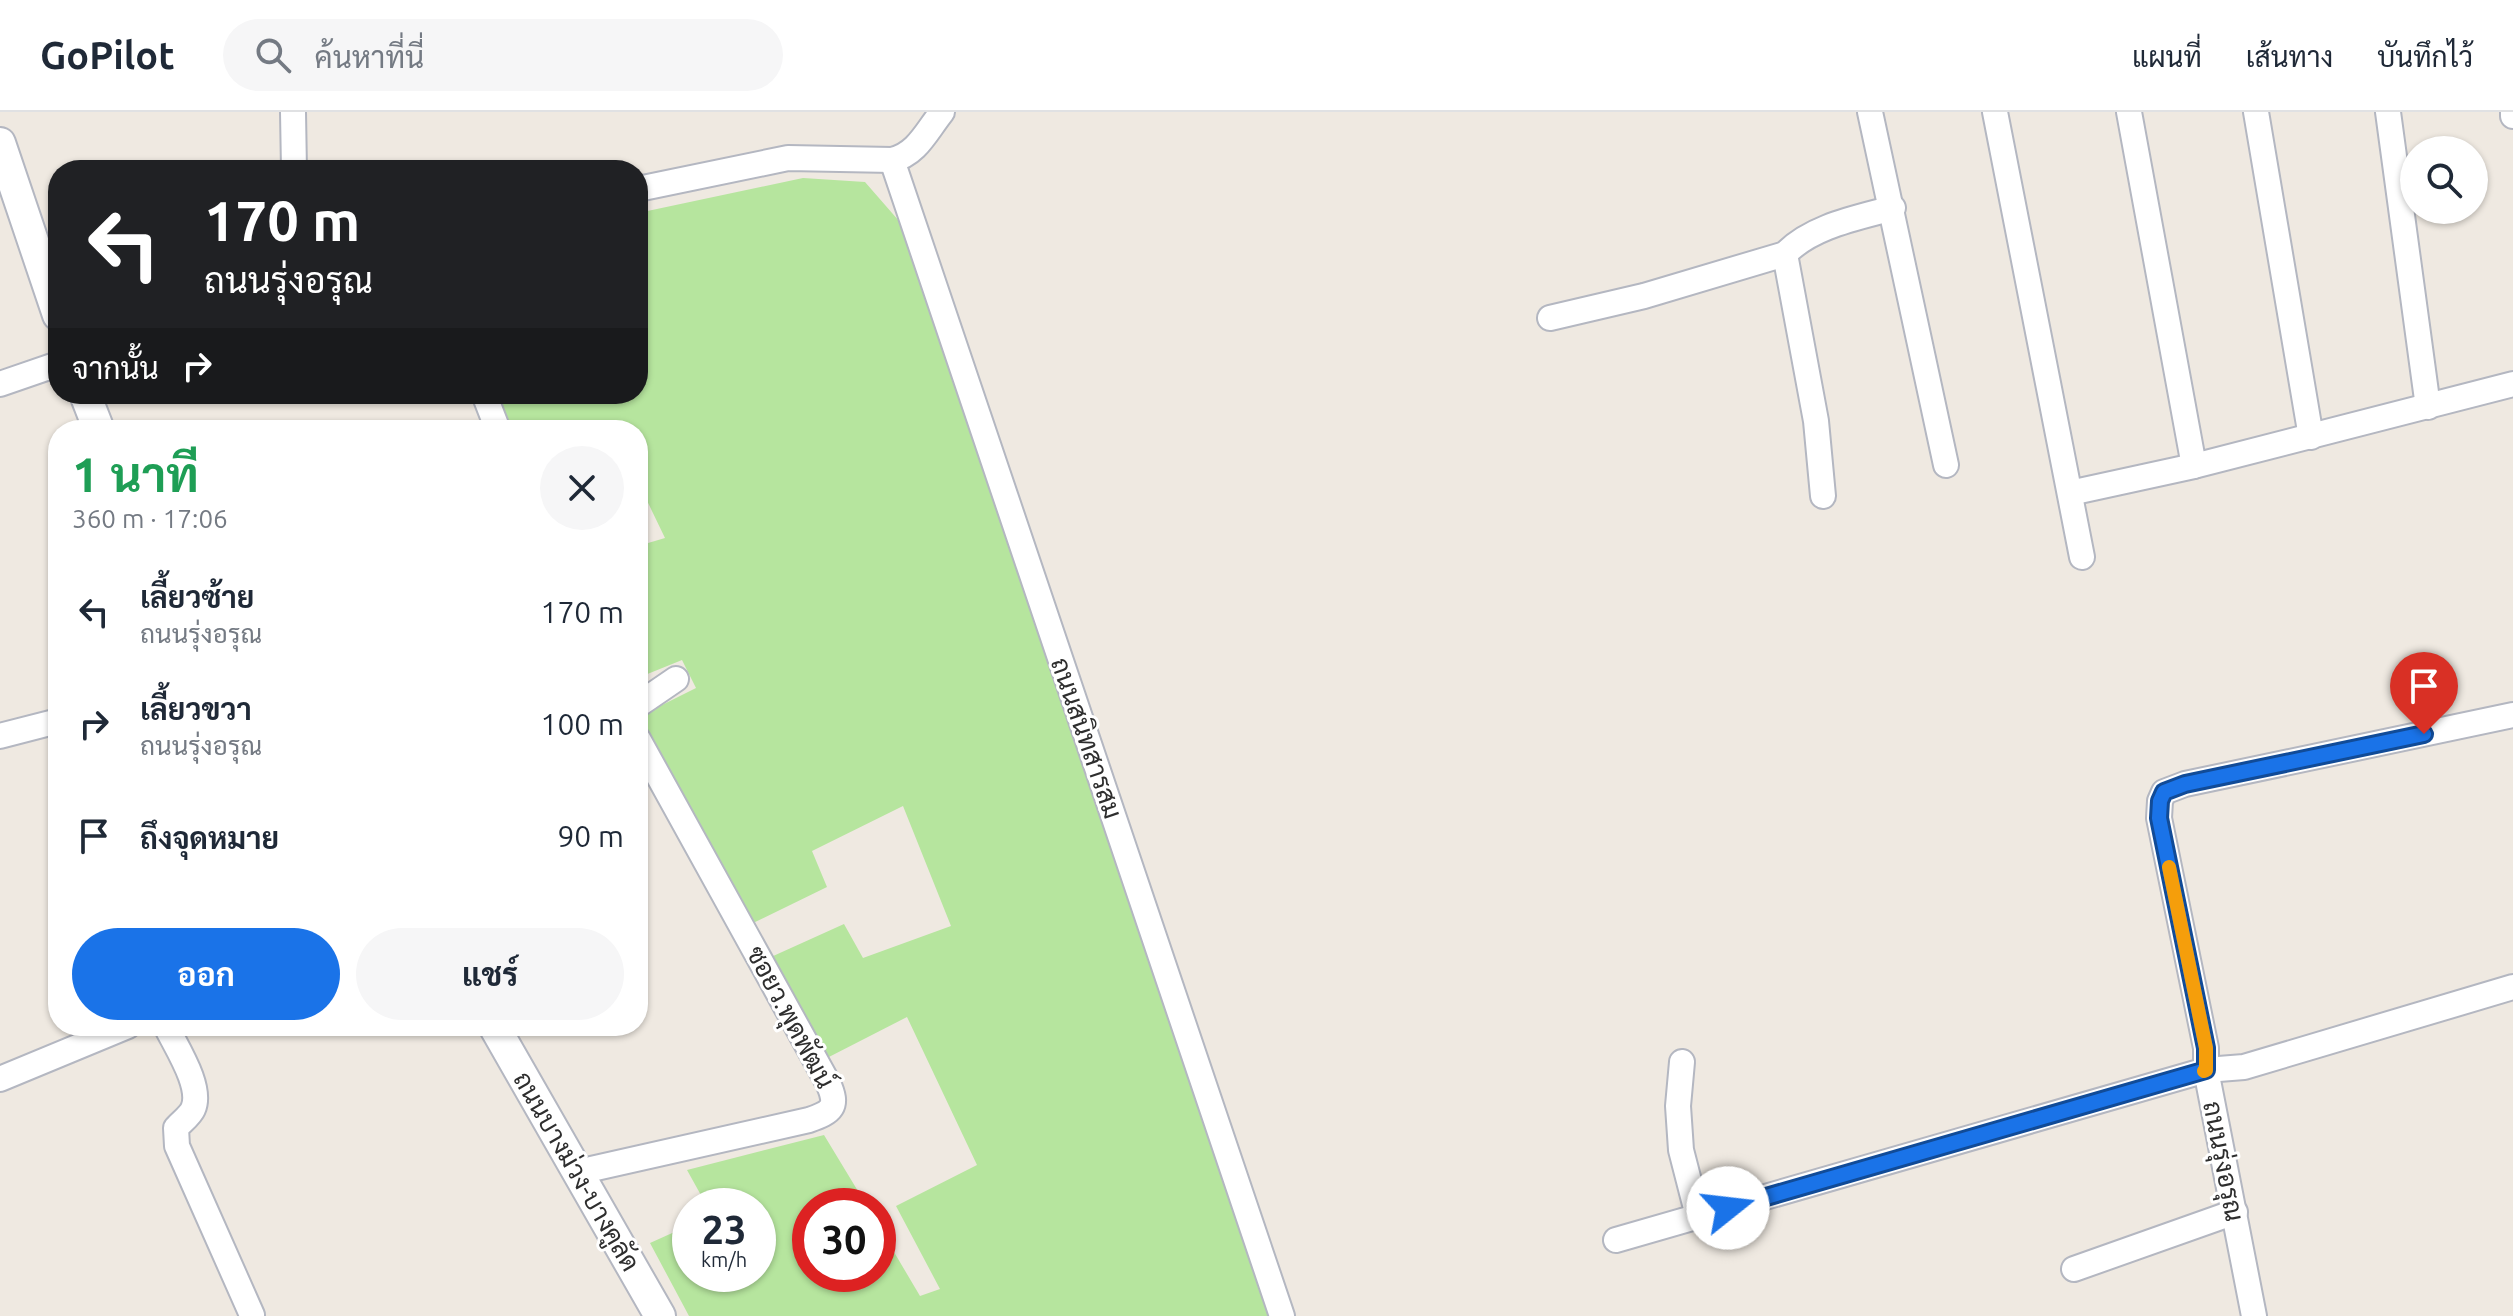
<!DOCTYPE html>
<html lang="th">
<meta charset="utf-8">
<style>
:root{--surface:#fff;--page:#f6f6f7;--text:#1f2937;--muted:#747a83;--line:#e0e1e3;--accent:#1a73e8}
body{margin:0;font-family:Ubuntu,Sarabun,sans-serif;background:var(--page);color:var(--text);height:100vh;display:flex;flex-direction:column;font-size:30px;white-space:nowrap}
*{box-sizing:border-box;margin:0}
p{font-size:26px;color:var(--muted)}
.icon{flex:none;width:44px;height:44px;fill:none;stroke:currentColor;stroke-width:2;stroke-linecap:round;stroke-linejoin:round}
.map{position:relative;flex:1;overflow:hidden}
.drawer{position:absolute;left:48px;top:308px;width:600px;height:616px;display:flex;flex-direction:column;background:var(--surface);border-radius:32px;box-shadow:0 2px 6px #0004}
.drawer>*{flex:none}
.hud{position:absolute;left:48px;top:48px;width:600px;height:244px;border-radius:32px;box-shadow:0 2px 6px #0004;background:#202124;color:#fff;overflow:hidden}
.buttons{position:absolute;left:2400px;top:24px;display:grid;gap:16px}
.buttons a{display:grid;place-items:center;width:88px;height:88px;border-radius:50%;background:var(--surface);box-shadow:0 2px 6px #0004;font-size:40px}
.speed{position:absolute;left:672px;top:1076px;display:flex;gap:16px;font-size:40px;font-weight:700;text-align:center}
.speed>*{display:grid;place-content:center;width:104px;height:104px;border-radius:50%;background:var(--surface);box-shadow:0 2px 6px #0004;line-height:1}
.speed small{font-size:20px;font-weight:400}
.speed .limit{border:12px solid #d22;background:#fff;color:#111}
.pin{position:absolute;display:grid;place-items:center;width:68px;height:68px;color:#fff;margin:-82px -34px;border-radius:50% 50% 50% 0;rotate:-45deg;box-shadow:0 0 8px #0007}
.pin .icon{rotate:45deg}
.me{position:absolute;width:88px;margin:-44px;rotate:74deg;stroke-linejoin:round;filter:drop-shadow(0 0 6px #0008)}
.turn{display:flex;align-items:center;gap:28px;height:168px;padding:0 24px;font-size:36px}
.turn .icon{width:104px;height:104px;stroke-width:2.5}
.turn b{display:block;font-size:56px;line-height:68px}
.then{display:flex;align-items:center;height:76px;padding:0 24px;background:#0003;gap:16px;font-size:30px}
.round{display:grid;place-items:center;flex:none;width:84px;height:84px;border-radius:42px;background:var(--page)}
.overview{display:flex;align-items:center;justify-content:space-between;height:136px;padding:0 24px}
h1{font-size:48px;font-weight:700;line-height:60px;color:#1e9e55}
.cta{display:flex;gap:16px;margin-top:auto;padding:16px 24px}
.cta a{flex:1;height:92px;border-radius:48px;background:var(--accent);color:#fff;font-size:32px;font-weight:700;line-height:92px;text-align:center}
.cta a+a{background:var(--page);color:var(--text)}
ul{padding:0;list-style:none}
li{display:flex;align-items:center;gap:24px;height:112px;padding:0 24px}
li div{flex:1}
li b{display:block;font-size:30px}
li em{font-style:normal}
header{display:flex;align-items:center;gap:48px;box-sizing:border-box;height:112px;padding:0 40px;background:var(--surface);border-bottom:2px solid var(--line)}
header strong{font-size:38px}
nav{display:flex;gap:44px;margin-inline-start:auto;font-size:28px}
.search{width:560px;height:72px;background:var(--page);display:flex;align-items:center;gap:20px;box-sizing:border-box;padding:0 28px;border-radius:44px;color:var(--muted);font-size:30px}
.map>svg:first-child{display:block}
.green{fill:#b6e59e}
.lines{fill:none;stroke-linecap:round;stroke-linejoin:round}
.minor-casing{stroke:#b4b7c1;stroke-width:28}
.tertiary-casing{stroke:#b4b7c1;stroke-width:34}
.minor{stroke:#fff;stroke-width:24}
.tertiary{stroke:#fff;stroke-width:30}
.route-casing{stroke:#114b97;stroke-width:20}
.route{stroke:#1a73e8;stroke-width:14}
.slow{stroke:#f59e0b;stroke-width:14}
.labels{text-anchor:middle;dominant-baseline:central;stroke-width:6;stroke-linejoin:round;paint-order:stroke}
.street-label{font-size:26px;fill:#2e2e2e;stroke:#fff}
</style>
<header>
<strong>GoPilot</strong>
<div class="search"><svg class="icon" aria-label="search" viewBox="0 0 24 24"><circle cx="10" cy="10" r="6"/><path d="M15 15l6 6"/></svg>ค้นหาที่นี่</div>
<nav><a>แผนที่</a><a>เส้นทาง</a><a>บันทึกไว้</a></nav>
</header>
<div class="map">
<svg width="2513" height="1204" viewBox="0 0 2513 1204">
<rect width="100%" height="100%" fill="#efe9e1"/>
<path class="green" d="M803,66L865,70L899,109L1271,1204H689L650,1131L690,1113V1162H758V1094H707L687,1058L824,1023L867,1094H810V1162H878V1113L920,1184L940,1177L896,1094L977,1053L907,905L825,947L771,845L844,812L863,846L951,814L903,694L812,739L827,775L751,812L640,604L696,576L682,548L645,563L638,557V434L665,426L638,370V318H512L498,282H638V101Z"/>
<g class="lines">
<g class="minor-casing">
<g id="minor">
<path d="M293,0L294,58"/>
<path d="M1870,0L1946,353"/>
<path d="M1995,0L2082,445"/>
<path d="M2129,0L2194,354"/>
<path d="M2256,0L2311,325"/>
<path d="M2388,0L2428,295"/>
<path d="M2513,0V4"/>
<path d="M892,48L1282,1204"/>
<path d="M638,77L788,46L892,48C917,42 926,20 942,0"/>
<path d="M1785,142L1816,309L1823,384"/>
<path d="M1550,206L1644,184L1785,142C1812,114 1857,106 1893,96"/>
<path d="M0,272L58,252"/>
<path d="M484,282L498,318"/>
<path d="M2070,381L2194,354L2513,272"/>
<path d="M638,593L676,567"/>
<path d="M0,624L58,609"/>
<path d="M166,914C176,935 203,975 193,997C190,1004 181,1010 176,1016L177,1034L252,1203"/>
<path d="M1682,950L1678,994L1681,1038L1698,1104"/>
<path d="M0,967L128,914"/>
<path d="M578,1060L809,1008C832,1000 839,995 828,971L638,627"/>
<path d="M1616,1128L2206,958L2244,955L2513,875"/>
<path d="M2074,1157L2235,1100"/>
<path d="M2254,1204L2206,958V936L2159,706L2160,689L2164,680L2185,672L2513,603"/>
</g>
</g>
<g class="tertiary-casing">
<g id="tertiary">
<path d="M0,31L58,203"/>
<path d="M85,282L99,318"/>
<path d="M494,914L660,1204"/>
</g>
</g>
<use href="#minor" class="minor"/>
<use href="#tertiary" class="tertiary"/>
</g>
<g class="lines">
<g class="route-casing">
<path id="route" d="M1728,1096L2206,958V936L2159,706L2160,689L2164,680L2185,672L2424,622"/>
</g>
<use href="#route" class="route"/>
<path class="slow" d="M2169,755L2206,936V958L2204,959"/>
</g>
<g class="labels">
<g class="street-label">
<text transform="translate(1087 626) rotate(71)">ถนนสนิทสารสม</text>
<text transform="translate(791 905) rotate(62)">ซอยว.พุดพัฒน์</text>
<text transform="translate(2224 1049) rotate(79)">ถนนรุ่งอรุณ</text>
<text transform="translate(577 1059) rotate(60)">ถนนบางม่วง-บางคูลัด</text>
</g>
</g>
</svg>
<div class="buttons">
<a><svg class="icon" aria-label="search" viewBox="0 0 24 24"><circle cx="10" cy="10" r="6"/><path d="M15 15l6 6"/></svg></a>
</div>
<div class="speed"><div>23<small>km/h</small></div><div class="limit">30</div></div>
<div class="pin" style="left:2424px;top:622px;background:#d93025"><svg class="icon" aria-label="arrive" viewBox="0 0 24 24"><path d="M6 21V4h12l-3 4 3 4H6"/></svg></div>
<svg class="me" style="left:1728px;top:1096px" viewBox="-20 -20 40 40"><circle r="19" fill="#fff"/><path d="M0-13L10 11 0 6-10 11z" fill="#1a73e8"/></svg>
<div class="hud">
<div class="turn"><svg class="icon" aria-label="left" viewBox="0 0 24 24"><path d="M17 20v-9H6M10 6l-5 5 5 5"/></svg><div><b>170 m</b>ถนนรุ่งอรุณ</div></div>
<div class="then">จากนั้น<svg class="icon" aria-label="right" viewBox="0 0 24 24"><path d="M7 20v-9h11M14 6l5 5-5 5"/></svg></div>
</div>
<section class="drawer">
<div class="overview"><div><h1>1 นาที</h1><p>360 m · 17:06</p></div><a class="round"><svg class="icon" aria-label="close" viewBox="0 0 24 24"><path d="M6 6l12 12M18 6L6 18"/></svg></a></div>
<ul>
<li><svg class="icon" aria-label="left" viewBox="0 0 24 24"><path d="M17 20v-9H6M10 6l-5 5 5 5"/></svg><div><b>เลี้ยวซ้าย</b><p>ถนนรุ่งอรุณ</p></div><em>170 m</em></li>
<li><svg class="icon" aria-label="right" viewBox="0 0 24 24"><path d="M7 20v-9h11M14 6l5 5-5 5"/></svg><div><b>เลี้ยวขวา</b><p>ถนนรุ่งอรุณ</p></div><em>100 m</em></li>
<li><svg class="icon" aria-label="arrive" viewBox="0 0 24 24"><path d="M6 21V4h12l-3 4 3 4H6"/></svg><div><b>ถึงจุดหมาย</b></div><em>90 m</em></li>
</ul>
<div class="cta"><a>ออก</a><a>แชร์</a></div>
</section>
</div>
